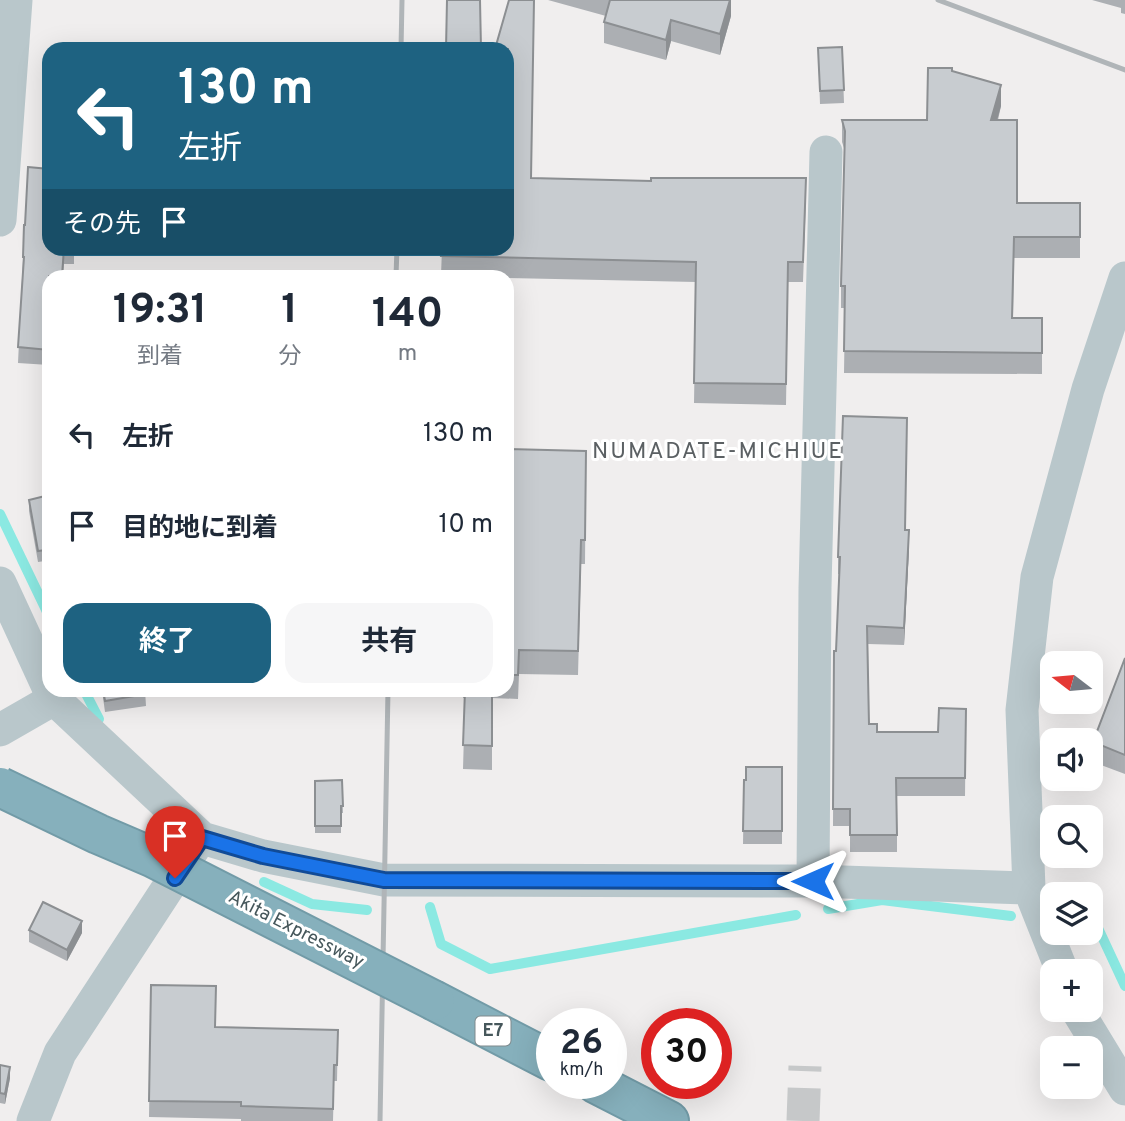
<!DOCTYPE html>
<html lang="ja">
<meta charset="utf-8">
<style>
:root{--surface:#fff;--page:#f6f6f7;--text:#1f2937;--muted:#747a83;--accent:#1e6281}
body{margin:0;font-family:Overpass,"Noto Sans JP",sans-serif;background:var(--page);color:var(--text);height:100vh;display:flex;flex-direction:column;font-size:26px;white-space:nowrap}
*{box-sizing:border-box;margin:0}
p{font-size:23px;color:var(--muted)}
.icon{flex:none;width:38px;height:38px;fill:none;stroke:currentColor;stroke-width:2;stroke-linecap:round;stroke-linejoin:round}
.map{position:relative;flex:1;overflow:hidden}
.side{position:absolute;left:42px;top:270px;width:472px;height:427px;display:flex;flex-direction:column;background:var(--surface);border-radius:21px;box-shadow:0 7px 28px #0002}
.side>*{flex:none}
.hud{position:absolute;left:42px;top:42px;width:472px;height:214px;border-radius:21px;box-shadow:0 7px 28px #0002;background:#1e6281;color:#fff;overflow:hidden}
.needle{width:46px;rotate:286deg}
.tools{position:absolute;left:1040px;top:651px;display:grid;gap:14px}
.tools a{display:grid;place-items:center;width:63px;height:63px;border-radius:14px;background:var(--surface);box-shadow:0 7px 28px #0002;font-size:35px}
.speed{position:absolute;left:536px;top:1008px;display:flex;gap:14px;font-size:35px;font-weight:700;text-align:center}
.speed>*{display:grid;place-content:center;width:91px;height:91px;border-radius:50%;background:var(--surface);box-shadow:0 7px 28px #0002;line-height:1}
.speed small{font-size:18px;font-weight:400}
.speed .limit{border:10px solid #d22;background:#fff;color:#111}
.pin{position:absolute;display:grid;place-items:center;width:60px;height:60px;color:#fff;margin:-72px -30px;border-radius:50% 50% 50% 0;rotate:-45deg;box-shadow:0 0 7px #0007}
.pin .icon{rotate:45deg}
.me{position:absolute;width:77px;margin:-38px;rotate:270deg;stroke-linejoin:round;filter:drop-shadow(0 0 5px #0008)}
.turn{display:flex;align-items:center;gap:24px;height:147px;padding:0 21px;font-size:32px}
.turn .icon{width:91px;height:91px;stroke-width:2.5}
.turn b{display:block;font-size:49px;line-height:60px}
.then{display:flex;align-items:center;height:66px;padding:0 21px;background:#0003;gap:14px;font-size:26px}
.eta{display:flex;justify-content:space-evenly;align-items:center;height:119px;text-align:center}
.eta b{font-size:42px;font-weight:700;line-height:49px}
.button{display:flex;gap:14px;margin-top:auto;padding:14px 21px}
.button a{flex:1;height:80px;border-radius:21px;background:var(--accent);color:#fff;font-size:28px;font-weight:700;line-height:80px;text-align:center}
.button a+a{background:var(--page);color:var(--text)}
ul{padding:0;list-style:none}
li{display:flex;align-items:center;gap:21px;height:91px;padding:0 21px}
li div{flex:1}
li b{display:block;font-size:26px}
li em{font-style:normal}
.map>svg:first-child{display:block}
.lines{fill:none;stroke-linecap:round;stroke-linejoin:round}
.stream{stroke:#8be9e2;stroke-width:10}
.minor-tunnel{stroke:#c6c8c9;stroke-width:33;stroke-dasharray:33 17;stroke-linecap:butt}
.highway-casing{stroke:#729ba7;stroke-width:42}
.minor{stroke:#b9c7cb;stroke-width:33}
.highway{stroke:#86b0bc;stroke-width:38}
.rail{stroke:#b0b5b8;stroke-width:5}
.highway-bridge-casing{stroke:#729ba7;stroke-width:42;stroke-linecap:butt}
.highway-bridge{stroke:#86b0bc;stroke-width:38}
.wall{fill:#acafb3}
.shaded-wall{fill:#8c8f92}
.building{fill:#c8ccd0;stroke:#8c8f92;stroke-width:2}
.route-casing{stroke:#114b97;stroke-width:18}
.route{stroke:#1a73e8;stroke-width:12}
.labels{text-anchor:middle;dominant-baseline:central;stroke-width:6;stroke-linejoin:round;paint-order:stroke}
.shield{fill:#fff;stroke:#7e898c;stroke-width:2}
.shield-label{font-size:18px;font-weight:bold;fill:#46575b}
.street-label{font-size:19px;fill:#46575b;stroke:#fff}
.quarter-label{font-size:23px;letter-spacing:2px;fill:#5b6063;stroke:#fff}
</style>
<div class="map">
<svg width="1125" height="1121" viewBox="0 0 1125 1121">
<rect width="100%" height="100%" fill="#f0eeee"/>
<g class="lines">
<g class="stream">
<path d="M0,514L49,616"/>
<path d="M84,690L99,719"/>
<path d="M264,882L312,904L367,910"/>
<path d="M430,907L441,944L490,969L796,915"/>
<path d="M828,909L882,900L1011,916"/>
<path d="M1090,927L1098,928L1125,986"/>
</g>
<path class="minor-tunnel" d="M803,1121L805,1066"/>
<g class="highway-casing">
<g id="highway">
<path d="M435,1001L551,1061"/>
<path d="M595,1083L669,1121"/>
</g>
</g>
<g class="minor">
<path d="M0,220L16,0"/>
<path d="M0,583L49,689"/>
<path d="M49,690L54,699L202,838L263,856L384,880L813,881L1029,888"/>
<path d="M0,730L54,699"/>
<path d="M813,881L815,588L826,152"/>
<path d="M1062,971L1029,888L1022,710L1037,577L1088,389L1125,278"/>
<path d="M1077,1010L1125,1089"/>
<path d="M33,1121L60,1053L194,848"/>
</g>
<use href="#highway" class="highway"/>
<g class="rail">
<path d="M938,0L1125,70"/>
<path d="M401,49L402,0"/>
<path d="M396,276L397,248"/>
<path d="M380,1121L388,690"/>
</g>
<g class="highway-bridge-casing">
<path id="highway-bridge" d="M0,787L98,834L154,858L435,1001"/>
</g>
<use href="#highway-bridge" class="highway-bridge"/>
</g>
<g class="wall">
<path d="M548,0H731V16L720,55L671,41L666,60L604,43V22L606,16Z"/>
<path d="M1092,0H1125V14L1121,13V8Z"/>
<path d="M842,47L844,103L820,104L818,48Z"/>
<path d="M952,71L1001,106L998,120L1017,203H1080V258H1014L1013,318H1042V374L844,373L845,308H841V286L845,151L842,142V120H927Z"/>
<path d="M531,178L806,198L803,282H788L786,405L694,403L696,282L508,278V276H441L442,248Z"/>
<path d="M25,225L74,248V264H64L63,276H49V365L18,363L23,257Z"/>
<path d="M508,449L586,451L585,564H581L578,675L519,674L518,699L492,698V770L463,769L465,698H463V690H508Z"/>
<path d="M49,495V580L45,561L38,562L29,511V500Z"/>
<path d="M905,530L909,548L904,645L868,644L869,724L877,732H938L966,709L965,796H897V852H850V826H833L834,651H836L839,574H838V557Z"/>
<path d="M1125,658V774L1093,762V742Z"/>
<path d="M102,690H145L146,706L105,712Z"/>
<path d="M782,767V844H743L744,780Z"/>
<path d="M342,780L343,813H341V833H315V781Z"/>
<path d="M29,930L82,933L67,961L29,942Z"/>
<path d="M151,985L215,1027L338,1030L337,1081H334L333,1121H241V1119L149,1117Z"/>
<path d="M0,1065L10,1078L5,1104L0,1103Z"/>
</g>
<g class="shaded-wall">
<path d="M730,0H731V16L720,55V34Z"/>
<path d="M671,20V41L666,60V40Z"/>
<path d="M1001,85V106L991,142V120Z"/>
<path d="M909,530V548L904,645V628Z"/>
<path d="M82,921V933L67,961V950Z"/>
<path d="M10,1067V1078L5,1104V1094Z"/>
</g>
<g class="building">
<path d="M447,0H480L481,49H446Z"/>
<path d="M509,0H534L531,178L651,181V178H806L803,262H788L786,384L694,383L696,262L441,256L442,248H508V49H495Z"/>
<path d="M610,0H730L720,34L671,20L666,40L604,22Z"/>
<path d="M842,47L844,90L820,91L818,48Z"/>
<path d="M928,68H952V71L1001,85L991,120H1017V203H1080V237H1014L1012,318H1042V353L844,351L845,286H841L845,131L842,120H927Z"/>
<path d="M28,167L49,169V248H64L62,276H49V350L18,347L24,257H23L24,225H25Z"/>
<path d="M843,416L907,418L905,530H909L904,628L867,626L869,724H877V732H938L939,708L966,709L965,778H896L897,835H850V809H833L834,651H836L840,557H838Z"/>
<path d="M508,449L586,451L585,540H581L578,651L519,650L518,675H508Z"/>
<path d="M49,495V569L45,550L38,551L29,500Z"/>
<path d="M1125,658V755L1093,742Z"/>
<path d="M103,690H145L146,694L105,701Z"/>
<path d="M465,690H492V746L463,745Z"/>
<path d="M746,767H782V831H743L744,780H746Z"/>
<path d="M342,780L343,806H341V826H315V781Z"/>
<path d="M43,902L82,921L67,950L29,930Z"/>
<path d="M151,985L216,986L215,1027L338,1030L337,1065H334L333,1109L241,1106V1102L149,1101Z"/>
<path d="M0,1065L10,1067L5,1094L0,1093Z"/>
</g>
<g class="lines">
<g class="route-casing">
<path id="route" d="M175,878L202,838L263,856L384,880L813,881"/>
</g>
<use href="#route" class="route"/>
</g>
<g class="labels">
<rect class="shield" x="475.5" y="1016.5" width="35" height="29" rx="5"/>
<g class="shield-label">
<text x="493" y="1031">E7</text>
</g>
<g class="street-label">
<text transform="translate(296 930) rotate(27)">Akita Expressway</text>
</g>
<g class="quarter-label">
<text x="718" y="452">NUMADATE-MICHIUE</text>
</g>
</g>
</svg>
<div class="tools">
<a><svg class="needle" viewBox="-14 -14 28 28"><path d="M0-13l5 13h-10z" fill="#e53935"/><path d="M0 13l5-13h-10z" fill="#747a83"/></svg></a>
<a><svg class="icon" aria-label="sound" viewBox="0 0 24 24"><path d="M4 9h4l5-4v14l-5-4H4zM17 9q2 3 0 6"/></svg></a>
<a><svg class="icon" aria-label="search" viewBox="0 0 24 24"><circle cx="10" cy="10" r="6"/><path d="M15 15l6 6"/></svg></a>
<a><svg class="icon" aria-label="layers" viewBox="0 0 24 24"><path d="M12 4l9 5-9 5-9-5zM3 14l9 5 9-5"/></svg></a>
<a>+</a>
<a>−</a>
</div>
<div class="speed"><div>26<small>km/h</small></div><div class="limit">30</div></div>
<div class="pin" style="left:175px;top:878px;background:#d93025"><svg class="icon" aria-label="arrive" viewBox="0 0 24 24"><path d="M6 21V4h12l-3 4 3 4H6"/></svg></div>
<svg class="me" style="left:813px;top:881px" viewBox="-20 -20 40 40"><path d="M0-17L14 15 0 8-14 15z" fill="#1a73e8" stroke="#fff" stroke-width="4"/></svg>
<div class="hud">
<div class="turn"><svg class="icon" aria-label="left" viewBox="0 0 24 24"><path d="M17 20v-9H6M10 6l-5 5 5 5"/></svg><div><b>130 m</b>左折</div></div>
<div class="then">その先<svg class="icon" aria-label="arrive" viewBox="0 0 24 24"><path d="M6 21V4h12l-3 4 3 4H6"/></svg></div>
</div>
<section class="side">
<div class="eta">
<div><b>19:31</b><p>到着</p></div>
<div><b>1</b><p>分</p></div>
<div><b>140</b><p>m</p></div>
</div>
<ul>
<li><svg class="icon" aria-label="left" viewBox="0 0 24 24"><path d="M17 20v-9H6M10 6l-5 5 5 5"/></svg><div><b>左折</b></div><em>130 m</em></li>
<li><svg class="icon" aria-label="arrive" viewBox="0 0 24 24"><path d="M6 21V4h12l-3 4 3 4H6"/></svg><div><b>目的地に到着</b></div><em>10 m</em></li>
</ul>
<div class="button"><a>終了</a><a>共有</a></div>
</section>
</div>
